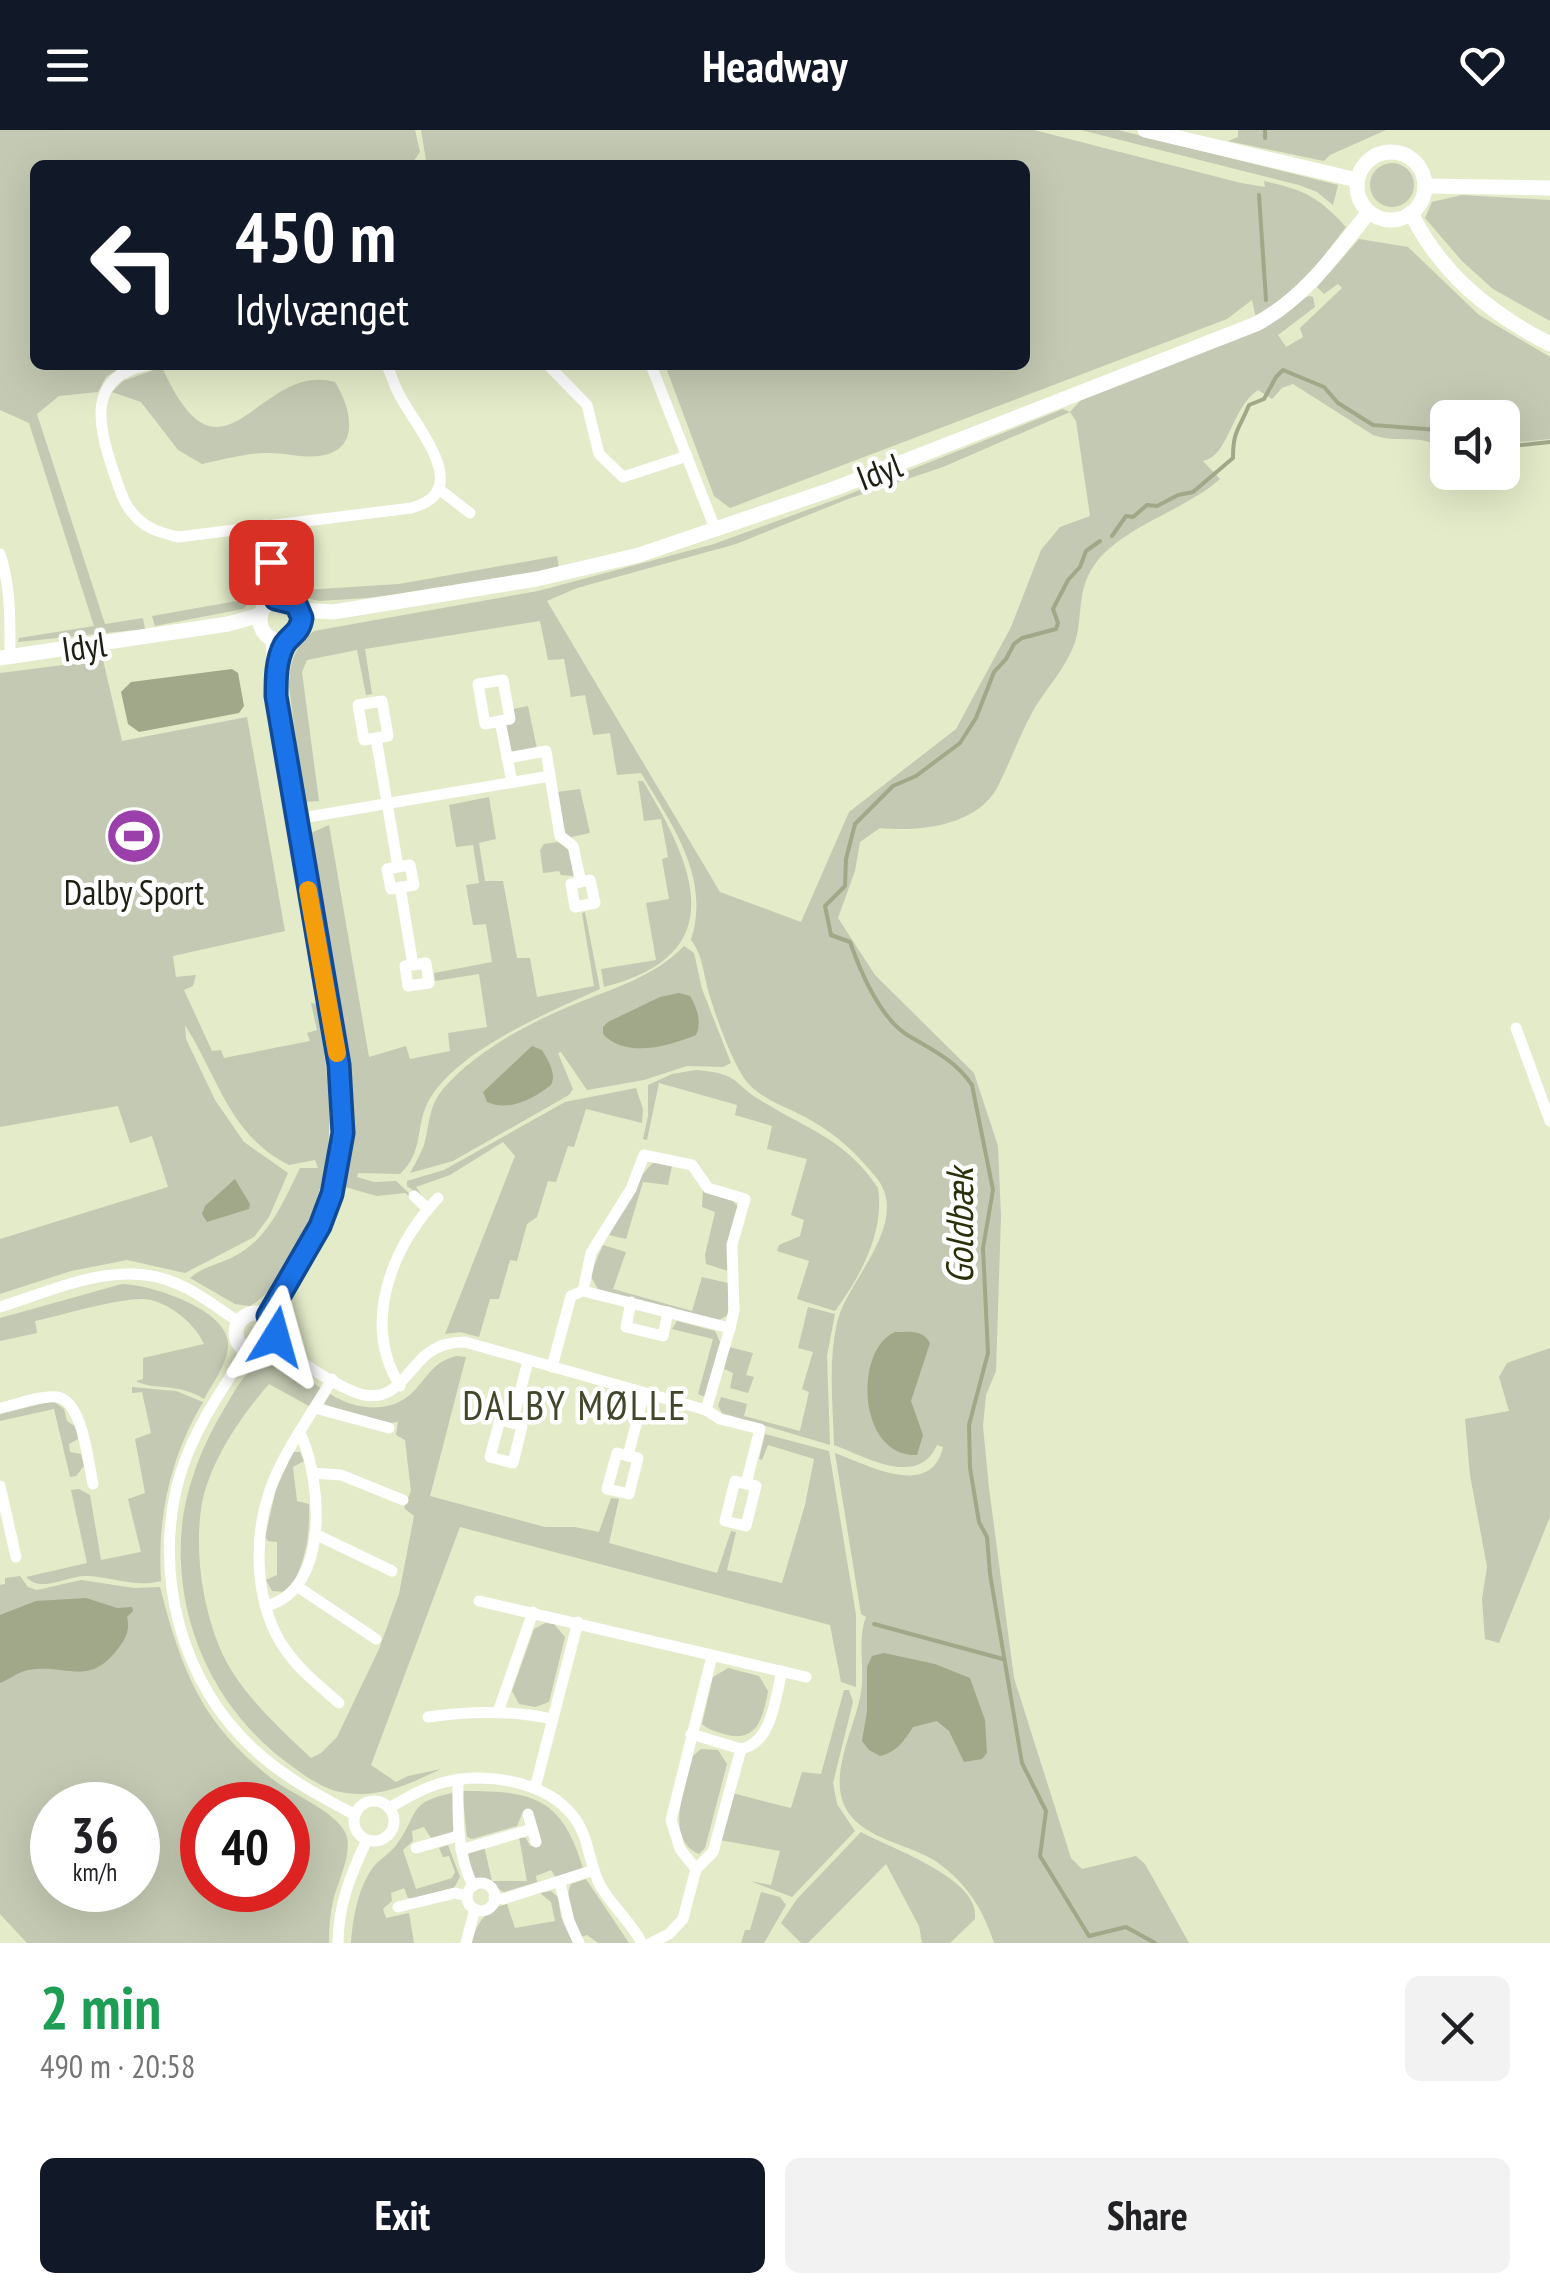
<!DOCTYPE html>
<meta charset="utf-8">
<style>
:root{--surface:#fff;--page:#f2f2f2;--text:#202124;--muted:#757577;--accent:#111827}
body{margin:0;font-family:"PT Sans Narrow",sans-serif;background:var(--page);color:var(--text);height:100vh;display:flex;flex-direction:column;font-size:38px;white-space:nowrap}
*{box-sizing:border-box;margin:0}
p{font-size:32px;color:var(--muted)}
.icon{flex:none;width:55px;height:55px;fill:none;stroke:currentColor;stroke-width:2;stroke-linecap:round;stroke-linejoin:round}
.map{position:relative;height:1813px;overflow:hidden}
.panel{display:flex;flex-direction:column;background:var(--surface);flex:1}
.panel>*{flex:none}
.top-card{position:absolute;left:30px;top:30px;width:1000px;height:210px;border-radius:15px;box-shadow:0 10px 40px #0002;background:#111827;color:#fff;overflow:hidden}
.controls{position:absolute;left:1430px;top:270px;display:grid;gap:20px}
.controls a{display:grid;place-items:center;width:90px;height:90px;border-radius:15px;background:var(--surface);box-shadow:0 10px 40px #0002;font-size:50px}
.speed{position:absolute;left:30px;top:1652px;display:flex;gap:20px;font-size:50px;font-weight:700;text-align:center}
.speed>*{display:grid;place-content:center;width:130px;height:130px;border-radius:50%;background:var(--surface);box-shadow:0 10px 40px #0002;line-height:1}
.speed small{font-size:25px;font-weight:400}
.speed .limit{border:15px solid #d22;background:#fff;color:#111}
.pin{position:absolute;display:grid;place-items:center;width:85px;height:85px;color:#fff;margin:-42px;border-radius:20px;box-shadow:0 5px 15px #0006}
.me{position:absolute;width:110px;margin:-55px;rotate:8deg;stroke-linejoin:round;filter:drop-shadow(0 0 8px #0008)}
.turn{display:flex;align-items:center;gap:35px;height:210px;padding:0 40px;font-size:45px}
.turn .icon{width:130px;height:130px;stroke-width:2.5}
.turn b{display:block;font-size:70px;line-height:85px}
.round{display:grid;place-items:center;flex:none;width:105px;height:105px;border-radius:15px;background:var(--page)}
.summary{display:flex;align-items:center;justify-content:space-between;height:170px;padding:0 40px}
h1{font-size:60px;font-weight:700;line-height:75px;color:#1e9e55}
.primary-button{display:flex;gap:20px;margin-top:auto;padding:20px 40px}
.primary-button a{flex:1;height:115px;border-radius:15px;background:var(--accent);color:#fff;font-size:40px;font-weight:700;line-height:115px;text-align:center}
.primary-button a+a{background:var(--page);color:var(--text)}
header{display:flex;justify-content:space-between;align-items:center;height:130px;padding:0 40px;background:var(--accent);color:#fff;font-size:45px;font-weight:700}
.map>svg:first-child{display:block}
.green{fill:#c3c9b2;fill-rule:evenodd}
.water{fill:#a1a889}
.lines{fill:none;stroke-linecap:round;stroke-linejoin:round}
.stream{stroke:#a1a889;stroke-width:4}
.street{stroke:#fff;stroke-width:11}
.secondary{stroke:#fff;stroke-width:15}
.route-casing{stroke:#114b97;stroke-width:25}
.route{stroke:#1a73e8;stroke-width:18}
.slow{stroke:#f59e0b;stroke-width:18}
.labels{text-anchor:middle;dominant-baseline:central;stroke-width:9;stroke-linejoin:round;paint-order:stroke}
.street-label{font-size:35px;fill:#1e2014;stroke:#fff}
.poi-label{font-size:35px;fill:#1e2014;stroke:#fff}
.water-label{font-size:38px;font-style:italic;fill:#2a3009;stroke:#fff}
.quarter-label{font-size:40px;letter-spacing:2.5px;fill:#41472a;stroke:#fff}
</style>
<header><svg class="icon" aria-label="menu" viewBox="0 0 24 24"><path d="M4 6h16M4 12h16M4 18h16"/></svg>Headway<svg class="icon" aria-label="heart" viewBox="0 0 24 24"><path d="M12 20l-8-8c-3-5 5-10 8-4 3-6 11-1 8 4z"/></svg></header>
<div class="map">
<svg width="1550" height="1813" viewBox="0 0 1550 1813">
<rect width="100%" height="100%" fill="#e3ebc9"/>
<g class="green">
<path d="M0,0H415L420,22L411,35H35V235H124L106,247L98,262L59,266L37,284L105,494L143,488L145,499L18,512L19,508L94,496L29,293L0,280Z"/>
<path d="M421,0H1034L1241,53L1265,57L1264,51C1304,60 1318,66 1346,97L1299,158L1256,188L1252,170L1227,189L730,378L714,366L665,235H1025V35H420L426,30Z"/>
<path d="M1081,0H1118L1338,55L1333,75L1317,62L1299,55Z"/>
<path d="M1238,0H1386L1330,25L1324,31L1228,11L1238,7Z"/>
<circle cx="1392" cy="55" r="22"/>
<path d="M1462,65L1550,70V191L1493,159L1462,131L1425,88L1432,72Z"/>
<path d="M1359,109L1408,117L1479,185L1550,227V309L1503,314L1502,288H1448L1444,319C1417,302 1402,315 1373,305L1293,254L1282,258L1272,269L1258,260C1231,278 1229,326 1203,331L1220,349C1184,382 1114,398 1090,442C1078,464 1082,486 1076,509C1068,536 1047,557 1033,581C1019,606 1010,633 997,658C976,696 919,702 880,698L860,712L855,741L838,788L875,845L974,943L998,1016L1001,1086L996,1241L986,1265L983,1296L989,1358L1014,1548L1071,1728L1082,1739L1136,1726L1145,1734L1189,1813H994C983,1778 964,1749 932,1729C899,1710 845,1706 840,1659C837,1628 856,1593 861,1562C865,1537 857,1510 866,1487L861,1484L835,1323C868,1335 931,1370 943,1317L937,1315C918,1358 866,1327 834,1315C833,1274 828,1233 837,1193C846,1151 914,1091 875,1046C858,1025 836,1004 812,991C789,977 757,970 742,945C728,921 716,887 708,860C703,841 703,826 691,810C711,747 672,695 641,643L617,645L610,603L593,605L585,565L571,567L564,529L548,530L540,491L365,519L372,564L366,565L357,520L307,530L302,542L319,671L304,672L289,556C290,532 294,517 314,501L538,461L714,414L837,369L1063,279L1070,282L1081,270L1309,166L1313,167L1315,177L1278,205L1286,217L1303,207L1300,198L1342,158L1338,154L1324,164L1317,157ZM1070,282L1076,291L1090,386L1060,397L1041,420L1011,497L956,599L849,682L801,792L720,762L547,471L577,458L736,414L848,369L943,337Z"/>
<path d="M162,237C223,374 258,230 335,252C351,277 362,321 319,326C301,328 282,322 264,323C243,324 222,330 202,334L178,320L141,272L112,262L123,251Z"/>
<path d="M557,426L559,438L484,454L366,468L319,471L302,467L289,455L303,460L399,454Z"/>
<path d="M264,461L243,479L155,496L152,486L248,469Z"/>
<path d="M103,530L122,611L247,587L285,801L173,826L176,847L196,845L193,856L184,860L212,921L221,920L224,928L310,911L307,903L317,900L311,873L317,874C332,974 343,1037 289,1129C278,1148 269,1165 250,1176L235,1174L190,1148C202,1137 219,1134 233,1127C269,1109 283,1072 300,1038H318L315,1030L289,1035C230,1006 218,947 185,895L186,909L215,970L244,1012L288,1043L269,1087L254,1107L185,1143L127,1130L71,1141L0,1164V1109L168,1057L152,1006L130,1013L118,976L0,997V543Z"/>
<path d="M528,576L537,619L513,622L509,619L505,596L513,579Z"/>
<path d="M638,651H643C694,736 734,824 604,857L601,839L656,830L646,773L669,769L662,729L668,727L661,689L644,691Z"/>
<path d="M580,659L590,703L571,707L563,701L557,662Z"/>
<path d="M489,667L496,709L479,713L485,751H503L517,828H530L537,867L594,856L582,783L585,782L600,859C550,882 453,921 427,974C415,1000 424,1021 400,1044L358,1043L357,1047L374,1052L396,1051L412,1066L410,1067L405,1063L377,1066L345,1057L353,992L351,953L311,703L329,695L369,927L406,916L410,929L450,921L448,903L487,897L479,844L435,851L434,843L492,832L486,794L473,795L466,755L479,753L473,715L456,717L449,675Z"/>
<path d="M558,712L571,722L573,746L561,745L559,741L543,743L540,720L544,714Z"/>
<path d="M684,816L694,823L702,859L731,933L723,937L687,936L644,950L587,960L561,922L558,923L573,959L569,965L453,1031L410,1043C415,1034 420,1025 424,1015C430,994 428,976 444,958C477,920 529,893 575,874C614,858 654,847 684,816Z"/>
<path d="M696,940C743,944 730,953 765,973C811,1001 846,1010 878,1058C885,1102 860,1147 835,1181L797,1169L809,1131L777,1121L779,1115L800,1106L804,1090L791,1085L807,1029L767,1019L772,996L735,985L737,975L659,953L647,1010L643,1009L648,986V955L672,944Z"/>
<path d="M636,958L643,979L642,993L586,979L574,1017L568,1016L556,1052L548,1051L537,1087L527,1094L517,1131L510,1130L499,1169H490L479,1207L460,1202L445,1204L515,1026L503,1012L450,1045L416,1057L424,1069L407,1056V1051L444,1040L565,972Z"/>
<path d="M656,1031L672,1036L668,1055L643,1052L626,1109L609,1105C621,1085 639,1041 656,1031Z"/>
<path d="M703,1060L732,1070L738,1077L728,1141L706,1134L705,1125L715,1082L702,1077Z"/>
<path d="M603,1115L626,1122L613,1159L692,1181L702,1147L728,1153V1185L717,1191L598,1159L590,1145Z"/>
<path d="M122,1154C153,1155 233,1181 228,1218C226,1236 212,1254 204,1269C177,1252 156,1261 136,1251L143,1249V1228L204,1214C195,1194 173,1176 151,1170C130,1164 60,1186 35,1191L37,1203L0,1211V1188Z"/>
<path d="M808,1177L835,1184L827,1226L830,1315L722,1283L718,1276L721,1267L747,1274L744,1286L800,1301L809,1262L802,1259L813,1222L798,1218Z"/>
<path d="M677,1191L715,1201L720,1212L705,1267L698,1264L713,1209L672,1199Z"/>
<path d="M729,1217L753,1223L746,1245L754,1247L748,1263L730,1258L733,1243L724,1239Z"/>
<path d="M1550,1218V1387L1499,1513L1485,1509L1482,1469L1487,1437L1470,1345L1465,1289L1509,1281L1499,1247L1507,1233Z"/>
<path d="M457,1226L466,1227L430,1366L545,1397H575L599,1402L611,1368L619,1369L609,1413L717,1443L731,1401L736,1402L727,1440L782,1453L805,1375L814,1329L768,1315L762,1330L759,1329L765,1304L829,1321L856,1485V1557L841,1552L830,1495L460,1397L371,1635L396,1652L408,1646L441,1639C412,1653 380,1668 347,1663C327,1661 309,1649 293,1637C226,1590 184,1514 181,1432C178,1374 198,1322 227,1274C238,1256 250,1230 275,1232C291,1234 308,1250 321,1258L309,1276L269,1254C241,1286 211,1330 202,1373C194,1419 202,1474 219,1516C236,1559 278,1597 311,1628L321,1623L337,1607L379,1519L399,1464L414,1386L404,1378L411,1361L405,1310L396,1305L398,1292L383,1294L324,1274L330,1264C355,1280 391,1285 414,1261C429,1245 434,1231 457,1226Z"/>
<path d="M132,1257L176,1261L203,1272C170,1327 157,1388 161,1451C136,1458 113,1447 88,1446C67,1445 42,1464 26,1447L87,1433L71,1360L79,1359L90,1365L101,1430L141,1422L128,1369L145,1363L135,1309L151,1303L142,1262L132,1263Z"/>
<path d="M53,1271L64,1279L67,1291L76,1297L78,1309L69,1314L70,1322L81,1324L84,1336L76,1346L70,1347L54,1279L0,1291V1284Z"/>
<path d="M293,1322H300L304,1331L293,1337L297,1371L309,1374C310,1406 306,1430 291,1458L286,1462L272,1461L266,1450L277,1445V1412L268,1411L265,1407L276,1359Z"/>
<path d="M20,1446L28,1457L37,1460L81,1450L134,1458L160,1457C173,1507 187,1556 220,1598C235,1617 255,1636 275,1651C294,1665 341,1684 347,1707C351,1726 339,1749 334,1767C330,1782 329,1798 329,1813H27L0,1784V1455L5,1454V1448ZM52,1675H138V1760H52ZM202,1675H288V1760H202Z"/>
<path d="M545,1493L554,1494L565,1507L549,1572L535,1577L519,1574L512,1561L534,1499Z"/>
<path d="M728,1538L759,1546L768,1561C763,1588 757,1614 724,1604C715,1601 709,1600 702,1594L713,1547Z"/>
<path d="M844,1560H849L853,1572L833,1653L837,1674L855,1701L792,1767L750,1751L771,1755L780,1721L720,1710L732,1663L791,1678L802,1642L821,1644Z"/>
<path d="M701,1619L718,1620L727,1634L705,1718L699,1724C663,1709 686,1654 693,1626Z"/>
<path d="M462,1661C533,1661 561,1666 583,1738L556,1748L551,1740L536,1746L537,1752L504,1762L475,1748L471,1743L468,1723L484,1716L492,1751H527L519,1707L526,1708L530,1716L539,1713L530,1681L522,1684L517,1696L472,1709L467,1707Z"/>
<path d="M453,1663L454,1700L450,1705L431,1708L424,1697L412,1701L413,1711L403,1720L416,1759L452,1748L455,1742L449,1726L443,1727L439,1718L448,1715L460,1747L454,1758L413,1769L408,1768L404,1758L391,1763L392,1771L383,1779L386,1788L409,1783L414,1813H351C353,1787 358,1757 374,1736C381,1728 391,1723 397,1714C420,1683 407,1672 453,1663Z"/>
<path d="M861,1702C889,1718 981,1748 975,1789L950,1813H922L919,1796L886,1734L808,1813H801L781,1793L797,1769Z"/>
<path d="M586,1749L629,1813H598L587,1805L581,1807C573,1791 563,1771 571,1754Z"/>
<path d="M551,1761L558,1767L561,1787L573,1813H472C476,1793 487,1778 507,1774L515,1798L555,1791L551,1772L540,1763Z"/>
<path d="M761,1762L780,1767L786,1775L764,1813H741L745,1800H750Z"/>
</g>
<g class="water">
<path d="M232,539L238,543L244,576L239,583L139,602L128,594L121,562L131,552Z"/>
<path d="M679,863L690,866C697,877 702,893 696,905C669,916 626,929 603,904V897L608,892L660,867Z"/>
<path d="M532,916L542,920C548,930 557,944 551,955C533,969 509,982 487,972L483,962Z"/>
<path d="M235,1049L250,1074L249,1079L207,1092L202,1084L205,1076Z"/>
<path d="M895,1202C908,1202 923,1199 930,1213L911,1271L923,1305L917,1325C857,1327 854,1219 895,1202Z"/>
<path d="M86,1468L117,1478L132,1477L133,1481L127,1487C130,1499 127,1506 120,1516C89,1559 69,1533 28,1540C18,1542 10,1549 0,1553V1485L36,1471Z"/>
<path d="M884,1523L935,1534L970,1548L985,1590L987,1623L982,1629L964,1632L949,1601L937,1591L913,1597C904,1611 897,1622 880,1626L869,1620L862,1611L867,1581V1537L872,1526Z"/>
</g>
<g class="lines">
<g class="stream">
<path d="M1265,8V0"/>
<path d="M1259,65L1266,170"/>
<path d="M1502,317L1550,312"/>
<path d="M1112,406L1126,386L1133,387L1147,375L1157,376L1178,365L1193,362L1233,328C1233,300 1239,300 1249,275L1264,269L1276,247L1283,240L1324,257L1338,273L1373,295L1438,300L1448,313"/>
<path d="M1100,411L1086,421L1080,437L1068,450L1053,479L1058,493L1056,499L1022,508L1014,514L1006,529L994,542L976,588L960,613L916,646L893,656L855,694L846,729L845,756L825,776L831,805L850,812C861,843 880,889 909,906C933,920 956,931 972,955L993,1060L983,1118L988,1223L969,1295L970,1338L979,1392L987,1407L990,1444L1022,1633L1046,1681L1040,1726L1089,1806L1126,1797L1155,1813"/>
<path d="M874,1494L1003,1529"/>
</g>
<g class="street">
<path d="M148,235C86,246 98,295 113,340C119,357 123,375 137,388C149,400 162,403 178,407L411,378C476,361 415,297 399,264C394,255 391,245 387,235"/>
<path d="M548,235L587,275L599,324L623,347L687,326"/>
<path d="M651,235L716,401"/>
<path d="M439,359L470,383"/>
<path d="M266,395L276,469"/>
<path d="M0,424C11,457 10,492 10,527"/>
<path d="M500,591L485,594L478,554L503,550L510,589L500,591L512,652"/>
<path d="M376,608L388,606L382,571L358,575L364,610L376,608L398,737L410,735L414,755L391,759L387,739L398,737"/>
<path d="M507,628L546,621L550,646"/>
<path d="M296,689L550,646L560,706L573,716L581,752L571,754L575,777L595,773L590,750L581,752"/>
<path d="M400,757L413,835L405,836L408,856L429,853L426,833L413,835"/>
<path d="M1516,898L1550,991"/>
<path d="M414,1066L428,1079"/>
<path d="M583,1161L591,1123L631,1059L644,1025L692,1035L708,1058L745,1069L732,1115L734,1180L730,1198"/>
<path d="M631,1172L626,1197L663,1206L668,1182"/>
<path d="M0,1177C58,1159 121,1127 180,1155C201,1164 220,1180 239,1192"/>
<path d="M273,1214C300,1230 328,1252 357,1263C394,1276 405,1242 428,1223C439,1215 452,1212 465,1212L706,1280"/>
<path d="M247,1221C222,1259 195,1298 181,1342C151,1440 180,1555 258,1623C287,1649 320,1666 355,1685"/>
<path d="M552,1237L571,1166L583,1161L730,1198L706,1280L720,1289L760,1299L746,1354L735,1351L725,1391L746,1396L756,1356L746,1354"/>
<path d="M332,1249C312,1284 281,1325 269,1363C253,1411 255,1476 285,1519C299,1540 321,1557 339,1573"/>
<path d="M400,1256C361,1193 392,1117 438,1068"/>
<path d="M0,1278C17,1275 40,1265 57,1267C83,1271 88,1332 93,1354"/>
<path d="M315,1278L389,1298"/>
<path d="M512,1293L500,1290L490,1327L513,1333L522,1296L512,1293L528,1231"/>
<path d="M628,1326L617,1323L607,1359L629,1364L638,1328L628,1326L644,1263"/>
<path d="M312,1343L341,1345L403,1370"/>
<path d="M0,1356L16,1427"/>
<path d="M315,1404L392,1441"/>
<path d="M298,1457L376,1509"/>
<path d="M479,1471L806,1547"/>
<path d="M266,1476C330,1460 322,1352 301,1305"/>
<path d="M498,1582L533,1482"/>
<path d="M428,1587C470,1581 511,1580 552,1589"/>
<path d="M691,1604L741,1619"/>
<path d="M458,1649C458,1686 456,1722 473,1756"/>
<path d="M535,1658L578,1492"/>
<circle cx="374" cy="1691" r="20"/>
<path d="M389,1678C406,1668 425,1657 445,1652C486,1642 546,1651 573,1686C590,1707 588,1734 601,1757C613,1777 631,1792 642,1813"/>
<path d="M528,1684L536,1712"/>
<path d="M416,1718L458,1706"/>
<path d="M461,1720L532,1699"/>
<path d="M696,1739L680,1719L671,1690L712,1526"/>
<path d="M560,1753L569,1791L579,1813"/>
<circle cx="481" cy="1767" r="14"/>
<path d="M494,1767L503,1769L594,1740"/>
<path d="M398,1777L455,1763L467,1766"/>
<path d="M338,1813C338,1776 351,1743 367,1710"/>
<path d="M466,1813L475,1779"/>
<path d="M651,1813L669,1804L683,1789L696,1739L713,1722L741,1619C773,1612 775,1568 782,1541"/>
</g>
<g class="secondary">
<path d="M1145,0L1357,50"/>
<circle cx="1391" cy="56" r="34"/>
<path d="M1425,56L1550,58"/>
<path d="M1411,83C1441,144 1491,184 1550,214"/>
<circle cx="281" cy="490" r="21"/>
<path d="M300,480L333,482L537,449L639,425L836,358L1256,194C1305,168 1335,124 1369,82"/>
<path d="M0,528L228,494L260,485"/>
<circle cx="256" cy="1203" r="20"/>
<path d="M268,1187L320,1096L332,1064L343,1003L339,935L279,590L273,510"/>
</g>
</g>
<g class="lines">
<g class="route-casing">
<path id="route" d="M271,432L276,469L296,474L302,488C300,503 290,505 284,515C276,530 276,549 276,566L339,935L343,1003L332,1064L320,1096L268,1186L274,1192L276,1207"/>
</g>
<use href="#route" class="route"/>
<path class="slow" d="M308,760L337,923"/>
</g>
<defs>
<g id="stadium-disc" transform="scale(2.875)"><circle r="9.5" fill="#9b3faa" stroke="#fff"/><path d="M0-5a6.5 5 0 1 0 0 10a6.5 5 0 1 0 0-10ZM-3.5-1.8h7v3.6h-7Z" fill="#fff"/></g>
</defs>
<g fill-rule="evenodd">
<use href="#stadium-disc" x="134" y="706"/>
</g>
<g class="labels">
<g class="street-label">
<text transform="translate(879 341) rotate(-21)">Idyl</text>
<text transform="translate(84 516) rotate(-8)">Idyl</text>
</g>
<g class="poi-label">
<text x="134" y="762">Dalby Sport</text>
</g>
<g class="water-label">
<text transform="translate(958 1096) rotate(-90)">Goldbæk</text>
</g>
<g class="quarter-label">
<text x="575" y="1275">DALBY MØLLE</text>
</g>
</g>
</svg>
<div class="controls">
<a><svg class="icon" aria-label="sound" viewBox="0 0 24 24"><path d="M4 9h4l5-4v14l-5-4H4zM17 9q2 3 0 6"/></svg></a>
</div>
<div class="speed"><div>36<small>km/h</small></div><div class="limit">40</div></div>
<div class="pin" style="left:271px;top:432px;background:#d93025"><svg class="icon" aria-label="arrive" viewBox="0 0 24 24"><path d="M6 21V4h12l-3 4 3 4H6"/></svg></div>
<svg class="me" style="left:276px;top:1207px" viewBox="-20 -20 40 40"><path d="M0-17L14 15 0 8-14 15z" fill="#1a73e8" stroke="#fff" stroke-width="4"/></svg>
<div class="top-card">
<div class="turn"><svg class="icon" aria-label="left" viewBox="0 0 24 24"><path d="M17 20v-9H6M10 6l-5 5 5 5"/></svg><div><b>450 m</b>Idylvænget</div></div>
</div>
</div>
<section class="panel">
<div class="summary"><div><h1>2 min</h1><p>490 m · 20:58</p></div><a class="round"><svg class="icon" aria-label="close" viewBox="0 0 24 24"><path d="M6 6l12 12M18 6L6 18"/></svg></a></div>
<div class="primary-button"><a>Exit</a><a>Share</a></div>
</section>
